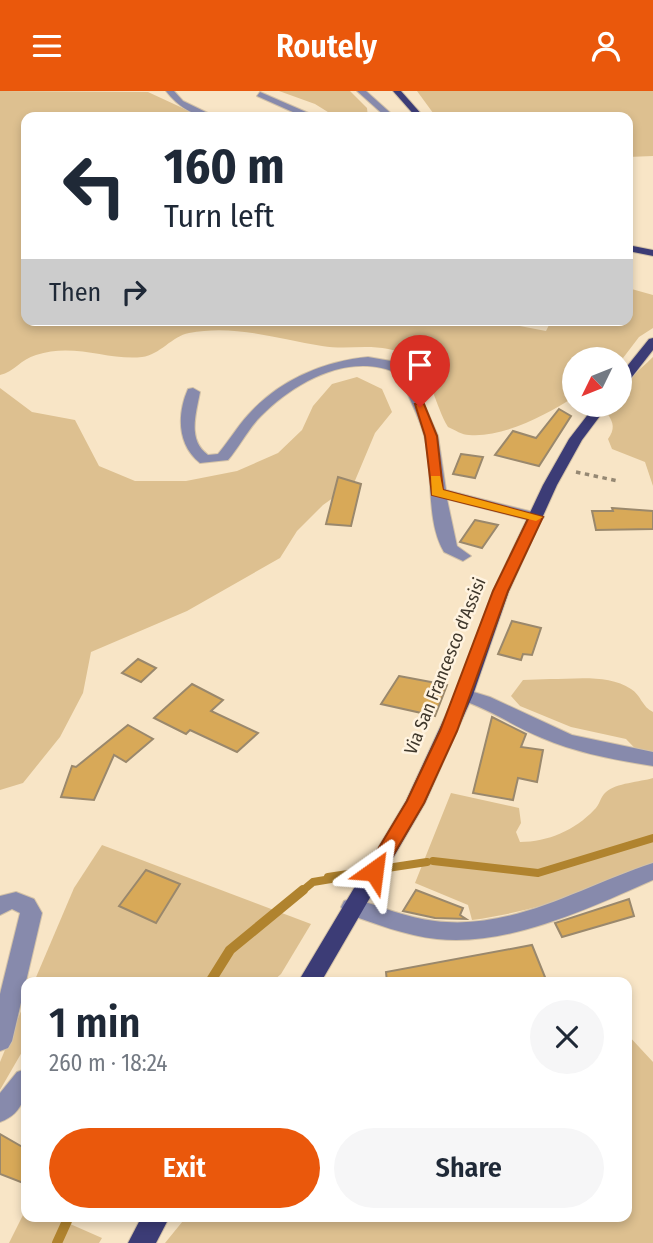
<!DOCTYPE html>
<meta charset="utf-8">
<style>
:root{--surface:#fff;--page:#f6f6f7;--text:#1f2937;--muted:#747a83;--accent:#ea580c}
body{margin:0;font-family:"Fira Sans Condensed",sans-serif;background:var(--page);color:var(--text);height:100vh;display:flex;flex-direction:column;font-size:26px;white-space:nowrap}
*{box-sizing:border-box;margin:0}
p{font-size:23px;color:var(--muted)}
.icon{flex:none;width:38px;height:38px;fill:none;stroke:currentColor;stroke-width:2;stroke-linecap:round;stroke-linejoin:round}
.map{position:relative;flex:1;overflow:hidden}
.drawer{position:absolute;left:21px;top:886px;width:611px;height:245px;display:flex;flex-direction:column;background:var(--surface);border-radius:14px;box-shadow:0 4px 10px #0003}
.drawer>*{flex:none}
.guide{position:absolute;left:21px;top:21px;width:612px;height:214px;border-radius:14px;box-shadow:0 4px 10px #0003;background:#fff;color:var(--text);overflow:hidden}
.needle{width:46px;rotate:227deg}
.controls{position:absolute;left:562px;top:256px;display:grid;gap:14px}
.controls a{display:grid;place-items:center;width:70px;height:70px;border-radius:50%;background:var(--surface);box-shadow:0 4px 10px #0003;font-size:35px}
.pin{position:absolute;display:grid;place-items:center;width:60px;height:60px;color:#fff;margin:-72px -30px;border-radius:50% 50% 50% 0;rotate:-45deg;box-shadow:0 0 7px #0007}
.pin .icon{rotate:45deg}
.me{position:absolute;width:77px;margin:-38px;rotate:31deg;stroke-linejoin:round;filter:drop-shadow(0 0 5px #0008)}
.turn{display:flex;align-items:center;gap:24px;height:147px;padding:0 28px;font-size:32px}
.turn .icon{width:91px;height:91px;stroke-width:2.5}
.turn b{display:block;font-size:49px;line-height:60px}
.then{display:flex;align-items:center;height:66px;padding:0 28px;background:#0003;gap:14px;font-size:26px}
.round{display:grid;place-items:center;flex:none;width:74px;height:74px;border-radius:37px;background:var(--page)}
.summary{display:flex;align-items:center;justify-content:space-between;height:119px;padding:0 28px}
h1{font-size:42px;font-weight:600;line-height:52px}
.action{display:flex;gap:14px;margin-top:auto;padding:14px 28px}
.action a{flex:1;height:80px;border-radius:42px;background:var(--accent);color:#fff;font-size:28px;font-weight:600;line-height:80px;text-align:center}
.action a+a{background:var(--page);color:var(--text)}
header{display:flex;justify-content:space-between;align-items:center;height:91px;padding:0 28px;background:var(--accent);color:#fff;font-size:32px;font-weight:600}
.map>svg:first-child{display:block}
.green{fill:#ddc090}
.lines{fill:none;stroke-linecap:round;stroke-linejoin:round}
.stream-far1{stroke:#b0832e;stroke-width:8}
.stream{stroke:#b0832e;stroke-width:10}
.building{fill:#d8a958;stroke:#9a886c;stroke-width:2}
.minor-casing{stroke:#d3c2a7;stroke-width:2}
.major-casing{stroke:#d3c2a7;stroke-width:2}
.path{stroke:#958873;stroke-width:3.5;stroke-dasharray:4.5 4.5;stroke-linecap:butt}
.minor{fill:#878aac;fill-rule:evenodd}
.major{fill:#3c3c76;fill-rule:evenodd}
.route{fill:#ea580c;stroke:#983908;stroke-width:2}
.slow{fill:#f59e0b}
.labels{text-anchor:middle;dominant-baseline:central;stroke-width:5;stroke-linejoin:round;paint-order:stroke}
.street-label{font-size:18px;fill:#3f372b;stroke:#fff3e0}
</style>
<header><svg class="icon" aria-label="menu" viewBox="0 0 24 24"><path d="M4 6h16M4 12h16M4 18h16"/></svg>Routely<svg class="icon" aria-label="person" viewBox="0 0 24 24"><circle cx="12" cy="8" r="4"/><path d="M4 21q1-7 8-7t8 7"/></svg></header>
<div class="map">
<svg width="653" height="1152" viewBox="0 0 653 1152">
<rect width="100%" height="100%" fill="#f8e5c6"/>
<g class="green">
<path d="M0,0L148,1L202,26H26V229H488L546,240L550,232L541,229H628V197L653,204V237L639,246L620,271V268H574V306C546,324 503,347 469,344C462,344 455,339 448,336C435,315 432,283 410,267C383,249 352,260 322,255C277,248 235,233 189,242C172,245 160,264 142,266C109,270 74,251 36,264C21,268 14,281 0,284Z"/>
<path d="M279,0H350L367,17L368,26H336L315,13Z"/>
<path d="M417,0H653V65L628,66V26H436Z"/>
<path d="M653,266V395L645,371L612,358L608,348C615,338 614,332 607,322L612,313H620C620,292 639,280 653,266Z"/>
<path d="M357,286L382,298L392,321L375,342L354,392L323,414L297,440L280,467L187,520L91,561L83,602L60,646L23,692L0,699V297L32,321L75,329L99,375L135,390H186L237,380L278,362L302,339L313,315L332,293Z"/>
<path d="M550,588C575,588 609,583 631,598C641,604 642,616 653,621V676L626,648L571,636L520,615L511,605L523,589Z"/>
<path d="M653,687V774C591,800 539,820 472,829L468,814L415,792L451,702L519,717L521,732L516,741L520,751C548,751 575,739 594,719C600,714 600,706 606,701C616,692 640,691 653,687Z"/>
<path d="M102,754L311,833L281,883L272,891H34L74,797Z"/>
<path d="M26,908V954L0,999V971Z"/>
<path d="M627,943L653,971V1152H165L187,1125H626Z"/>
<path d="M26,1118V1125H52L102,1147L99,1152H9Z"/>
</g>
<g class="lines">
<g class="stream-far1">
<path d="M433,770L538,782L653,747"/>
<path d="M328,786L427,771"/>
<path d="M301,801L313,791L331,788"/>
</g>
<g class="stream">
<path d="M210,891L230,859L303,799"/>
<path d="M57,1152L67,1130"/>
</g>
</g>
<g class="building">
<path d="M559,318L571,325L539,375L495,364L513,340L536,347Z"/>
<path d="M461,363L483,366L475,387L453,383Z"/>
<path d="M338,386L361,393L351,435L326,433Z"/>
<path d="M612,417L653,420V438L596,439L592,420H613Z"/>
<path d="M475,429L498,434L482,457L460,451Z"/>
<path d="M512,530L541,537L532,564L523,563L521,569L498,563Z"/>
<path d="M138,568L156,577L141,591L122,582Z"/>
<path d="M399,585L447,594L435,625L381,613Z"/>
<path d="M192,593L223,609L211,620L258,642L237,661L190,639L186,643L154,627Z"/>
<path d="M492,626L526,643L521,656L543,659L537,691L518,687L513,709L473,702Z"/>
<path d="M128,634L153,648L126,671L114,664L94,709L61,706L72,675L76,676Z"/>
<path d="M146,779L180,793L156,832L119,815Z"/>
<path d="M416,799L463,817L460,824L466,828L435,827L403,820Z"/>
<path d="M629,808L634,825L562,846L555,832Z"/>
<path d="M532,854L547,891H387L386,881Z"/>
<path d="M0,1043L26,1058V1093L0,1083Z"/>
</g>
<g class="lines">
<g class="minor-casing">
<g id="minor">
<path d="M166,0H174L183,10L216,26C196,27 178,16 166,0Z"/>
<path d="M357,0H366L395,26H386Z"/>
<path d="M260,1L313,24L314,26H304L257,5Z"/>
<path d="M529,229H574C564,235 539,235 529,229Z"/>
<path d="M368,266L391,270L410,281L438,345L446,399L541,423L544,426L541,429L536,431L447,408L457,455L471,465L463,470L444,461C425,429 434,381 424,344C418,323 407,303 399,283C351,260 296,290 261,325C248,338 240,355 228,369L200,372C177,354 177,323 188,298L193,297L200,301C196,323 187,349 208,364L218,363C229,350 237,336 248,324C278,290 323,270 368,266Z"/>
<path d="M464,598L490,606L572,644L653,661V675C615,669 577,662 542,647C513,635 488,617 458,608L455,604Z"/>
<path d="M653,772V789C590,817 507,856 437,848C406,845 374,832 344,822L341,816L344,810L352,807C380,815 407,827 435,830C513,840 582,795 653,772Z"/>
<path d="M16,801L34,808L42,822L12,950L8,957L0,960V903L20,822L12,818L0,824V805Z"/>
<path d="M26,978C27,1001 25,1022 0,1031V1002L17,981Z"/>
</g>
</g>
<g class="major-casing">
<g id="major">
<path d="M393,0H401L424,26H416Z"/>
<path d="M628,154L653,159V165L628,160Z"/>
<path d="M653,247V259L625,295L620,296V284L649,248Z"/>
<path d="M596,313H609L582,349L557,394L509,500L473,604L425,712L321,891H298L406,710L455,604L493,500L543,394L569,348Z"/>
<path d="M142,1125H170L156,1152H128Z"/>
</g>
</g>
<path class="path" d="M576,381L618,390"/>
<use href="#minor" class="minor"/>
<use href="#major" class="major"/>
</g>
<path class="route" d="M415,313H424L437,345L443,399L543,426L508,500L457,640L424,712L381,785L374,787L365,780L407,710L440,640L493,500L528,428L432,404L425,345Z"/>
<path class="slow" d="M431,385H440L443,399L543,426L536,430L432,404Z"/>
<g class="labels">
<g class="street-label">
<text transform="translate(445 575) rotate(-68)">Via San Francesco d'Assisi</text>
</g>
</g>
</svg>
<div class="controls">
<a><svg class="needle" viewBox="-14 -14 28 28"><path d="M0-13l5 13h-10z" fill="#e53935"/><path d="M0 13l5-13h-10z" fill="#747a83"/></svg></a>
</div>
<div class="pin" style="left:420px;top:316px;background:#d93025"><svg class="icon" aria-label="arrive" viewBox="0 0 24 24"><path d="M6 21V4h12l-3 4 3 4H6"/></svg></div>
<svg class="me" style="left:374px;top:780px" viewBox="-20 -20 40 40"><path d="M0-17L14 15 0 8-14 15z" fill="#ea580c" stroke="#fff" stroke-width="4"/></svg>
<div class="guide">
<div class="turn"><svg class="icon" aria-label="left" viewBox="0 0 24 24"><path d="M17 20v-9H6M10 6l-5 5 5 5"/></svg><div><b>160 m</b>Turn left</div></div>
<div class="then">Then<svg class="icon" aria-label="right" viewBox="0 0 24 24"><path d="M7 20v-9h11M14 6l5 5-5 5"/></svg></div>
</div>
<section class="drawer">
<div class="summary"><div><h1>1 min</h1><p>260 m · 18:24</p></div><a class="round"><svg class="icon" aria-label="close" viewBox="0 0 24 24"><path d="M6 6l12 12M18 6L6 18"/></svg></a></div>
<div class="action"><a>Exit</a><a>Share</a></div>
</section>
</div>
